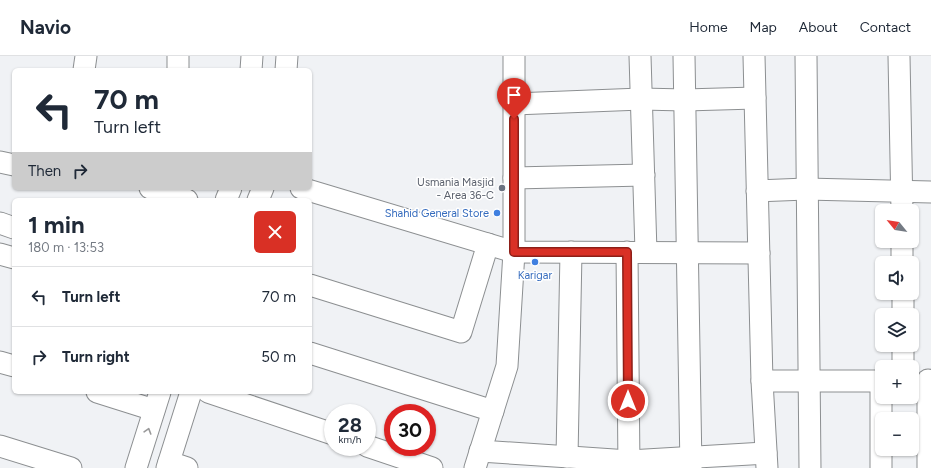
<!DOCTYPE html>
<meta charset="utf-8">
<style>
:root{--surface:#fff;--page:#f2f2f3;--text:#1f2937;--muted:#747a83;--line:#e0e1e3}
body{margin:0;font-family:Figtree,sans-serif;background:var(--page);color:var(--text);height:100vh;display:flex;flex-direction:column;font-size:15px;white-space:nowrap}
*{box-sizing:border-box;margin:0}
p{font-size:13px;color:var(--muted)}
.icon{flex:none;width:22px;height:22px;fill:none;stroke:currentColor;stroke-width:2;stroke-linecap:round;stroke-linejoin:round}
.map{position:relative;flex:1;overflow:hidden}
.details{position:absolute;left:12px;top:142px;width:300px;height:196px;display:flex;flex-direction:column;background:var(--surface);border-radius:6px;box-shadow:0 1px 3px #0004}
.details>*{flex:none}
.banner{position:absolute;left:12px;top:12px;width:300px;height:122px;border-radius:6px;box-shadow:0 1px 3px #0004;background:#fff;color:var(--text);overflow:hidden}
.needle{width:26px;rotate:300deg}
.tools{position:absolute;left:875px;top:148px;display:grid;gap:8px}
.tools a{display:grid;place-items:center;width:44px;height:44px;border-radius:6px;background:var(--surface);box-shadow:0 1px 3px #0004;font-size:20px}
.speed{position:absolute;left:324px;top:348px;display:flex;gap:8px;font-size:20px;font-weight:700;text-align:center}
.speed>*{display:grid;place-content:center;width:52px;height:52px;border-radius:50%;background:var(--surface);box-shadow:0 1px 3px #0004;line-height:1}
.speed small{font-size:10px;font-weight:400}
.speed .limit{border:6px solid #d22;background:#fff;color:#111}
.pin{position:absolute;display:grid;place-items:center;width:34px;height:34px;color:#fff;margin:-41px -17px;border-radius:50% 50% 50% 0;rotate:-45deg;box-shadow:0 0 4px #0007}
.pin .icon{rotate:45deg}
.me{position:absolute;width:44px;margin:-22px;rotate:0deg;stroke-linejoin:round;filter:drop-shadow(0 0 3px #0008)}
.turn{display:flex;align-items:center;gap:14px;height:84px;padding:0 16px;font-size:18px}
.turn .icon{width:52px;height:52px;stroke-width:2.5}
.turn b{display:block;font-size:28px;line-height:34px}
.then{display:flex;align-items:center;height:38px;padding:0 16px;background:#0003;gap:8px;font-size:15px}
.round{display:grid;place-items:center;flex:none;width:42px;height:42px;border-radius:6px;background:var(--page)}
.head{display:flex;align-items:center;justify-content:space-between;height:68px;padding:0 16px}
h1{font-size:24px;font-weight:700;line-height:30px}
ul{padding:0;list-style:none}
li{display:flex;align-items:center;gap:12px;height:60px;padding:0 16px;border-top:1px solid var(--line)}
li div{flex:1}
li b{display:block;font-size:15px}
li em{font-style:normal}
header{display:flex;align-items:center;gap:24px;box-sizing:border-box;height:56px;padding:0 20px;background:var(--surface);border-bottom:1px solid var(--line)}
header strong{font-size:19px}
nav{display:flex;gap:22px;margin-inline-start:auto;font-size:14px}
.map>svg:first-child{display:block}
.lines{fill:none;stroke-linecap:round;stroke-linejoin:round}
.minor-casing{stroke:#8c8f91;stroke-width:23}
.minor{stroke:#fff;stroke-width:21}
.oneway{stroke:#99999a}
.route-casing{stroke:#8d1f18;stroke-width:10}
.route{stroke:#d93025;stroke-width:7}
.worship-dot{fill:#6b7280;stroke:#fff;stroke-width:1.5}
.shop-dot{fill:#3f7fe0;stroke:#fff;stroke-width:1.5}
.labels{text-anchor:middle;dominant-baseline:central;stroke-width:3;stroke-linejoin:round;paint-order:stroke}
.worship-label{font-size:11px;fill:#5b616d;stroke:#fff;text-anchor:end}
.shop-label{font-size:11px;fill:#366cbe;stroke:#fff;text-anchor:end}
</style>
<header>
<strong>Navio</strong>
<nav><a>Home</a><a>Map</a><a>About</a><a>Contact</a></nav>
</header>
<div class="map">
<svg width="931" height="412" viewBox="0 0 931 412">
<rect width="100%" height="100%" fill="#f0f2f5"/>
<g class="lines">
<g class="minor-casing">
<g id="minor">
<path d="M640,0L646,196"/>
<path d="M684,0L691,412"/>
<path d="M754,0L762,325L767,412"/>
<path d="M806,0L810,412"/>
<path d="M899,0L902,155"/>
<path d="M84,14L86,0"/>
<path d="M178,14V0"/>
<path d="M251,14L252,0"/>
<path d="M286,14L287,0"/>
<path d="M514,48L641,43L685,44L755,42"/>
<path d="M0,106L14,109"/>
<path d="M514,122L644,119"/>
<path d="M150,132L187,144"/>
<path d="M301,132L514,196L759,197"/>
<path d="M757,135L806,133L931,136"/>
<path d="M226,144L231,132"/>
<path d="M258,144L263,132"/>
<path d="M0,167L14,172"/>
<path d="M902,185V207"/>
<path d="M627,196L629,412"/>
<path d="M0,198L14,202"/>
<path d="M310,229L461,276L488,188"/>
<path d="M903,237V259"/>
<path d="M903,289V311"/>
<path d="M310,297L493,355"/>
<path d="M0,306L14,310"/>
<path d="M928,324V412"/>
<path d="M762,325H882"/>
<path d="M881,325V412"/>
<path d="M97,336L154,354"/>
<path d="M208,336L333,378"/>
<path d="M0,390L71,412"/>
<path d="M367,390L432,412"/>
<path d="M480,395L629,405L766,397"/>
<path d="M567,401L571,196"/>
<path d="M169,406L187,412"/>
<path d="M136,412L160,336"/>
<path d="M167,412L191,336"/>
<path d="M475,412L507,310L514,196V0"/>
</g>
</g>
<use href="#minor" class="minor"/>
</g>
<defs><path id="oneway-chevron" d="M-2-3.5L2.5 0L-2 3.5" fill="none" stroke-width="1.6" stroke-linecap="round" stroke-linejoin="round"/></defs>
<use class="oneway" href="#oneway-chevron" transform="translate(148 375) rotate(-73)"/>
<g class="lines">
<g class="route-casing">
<path id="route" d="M514,63V196H627L628,345"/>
</g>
<use href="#route" class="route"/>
</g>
<circle class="worship-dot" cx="502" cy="132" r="4"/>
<g class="shop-dot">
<circle cx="497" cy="157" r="4"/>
<circle cx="535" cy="206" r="4"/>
</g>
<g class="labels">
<g class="worship-label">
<text x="494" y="126">Usmania Masjid<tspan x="494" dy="13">- Area 36-C</tspan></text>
</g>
<g class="shop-label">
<text x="489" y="157">Shahid General Store</text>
<text x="535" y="219" text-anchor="middle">Karigar</text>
</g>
</g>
</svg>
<div class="tools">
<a><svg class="needle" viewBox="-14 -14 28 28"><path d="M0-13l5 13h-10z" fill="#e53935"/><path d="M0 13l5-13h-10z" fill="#747a83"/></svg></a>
<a><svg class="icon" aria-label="sound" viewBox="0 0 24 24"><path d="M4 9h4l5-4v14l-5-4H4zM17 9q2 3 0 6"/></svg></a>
<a><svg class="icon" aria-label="layers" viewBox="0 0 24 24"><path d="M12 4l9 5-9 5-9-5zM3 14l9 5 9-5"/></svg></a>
<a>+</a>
<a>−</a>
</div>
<div class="speed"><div>28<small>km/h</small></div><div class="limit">30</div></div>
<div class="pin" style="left:514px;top:63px;background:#d93025"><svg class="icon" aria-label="arrive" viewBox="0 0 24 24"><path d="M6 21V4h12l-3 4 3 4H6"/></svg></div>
<svg class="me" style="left:628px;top:345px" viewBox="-20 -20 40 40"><circle r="17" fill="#d93025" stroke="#fff" stroke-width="3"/><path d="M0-11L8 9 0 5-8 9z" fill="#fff"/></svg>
<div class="banner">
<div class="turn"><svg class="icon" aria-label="left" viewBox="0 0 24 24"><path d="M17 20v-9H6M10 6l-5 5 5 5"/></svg><div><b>70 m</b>Turn left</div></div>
<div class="then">Then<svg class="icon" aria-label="right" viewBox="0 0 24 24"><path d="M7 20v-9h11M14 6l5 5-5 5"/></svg></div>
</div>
<section class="details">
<div class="head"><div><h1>1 min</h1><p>180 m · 13:53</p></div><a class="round" style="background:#d93025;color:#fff"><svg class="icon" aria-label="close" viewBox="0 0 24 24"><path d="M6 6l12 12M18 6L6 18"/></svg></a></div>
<ul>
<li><svg class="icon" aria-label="left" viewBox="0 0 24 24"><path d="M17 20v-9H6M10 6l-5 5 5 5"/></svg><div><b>Turn left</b></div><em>70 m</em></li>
<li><svg class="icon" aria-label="right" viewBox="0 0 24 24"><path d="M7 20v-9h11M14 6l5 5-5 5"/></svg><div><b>Turn right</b></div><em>50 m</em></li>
</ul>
</section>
</div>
